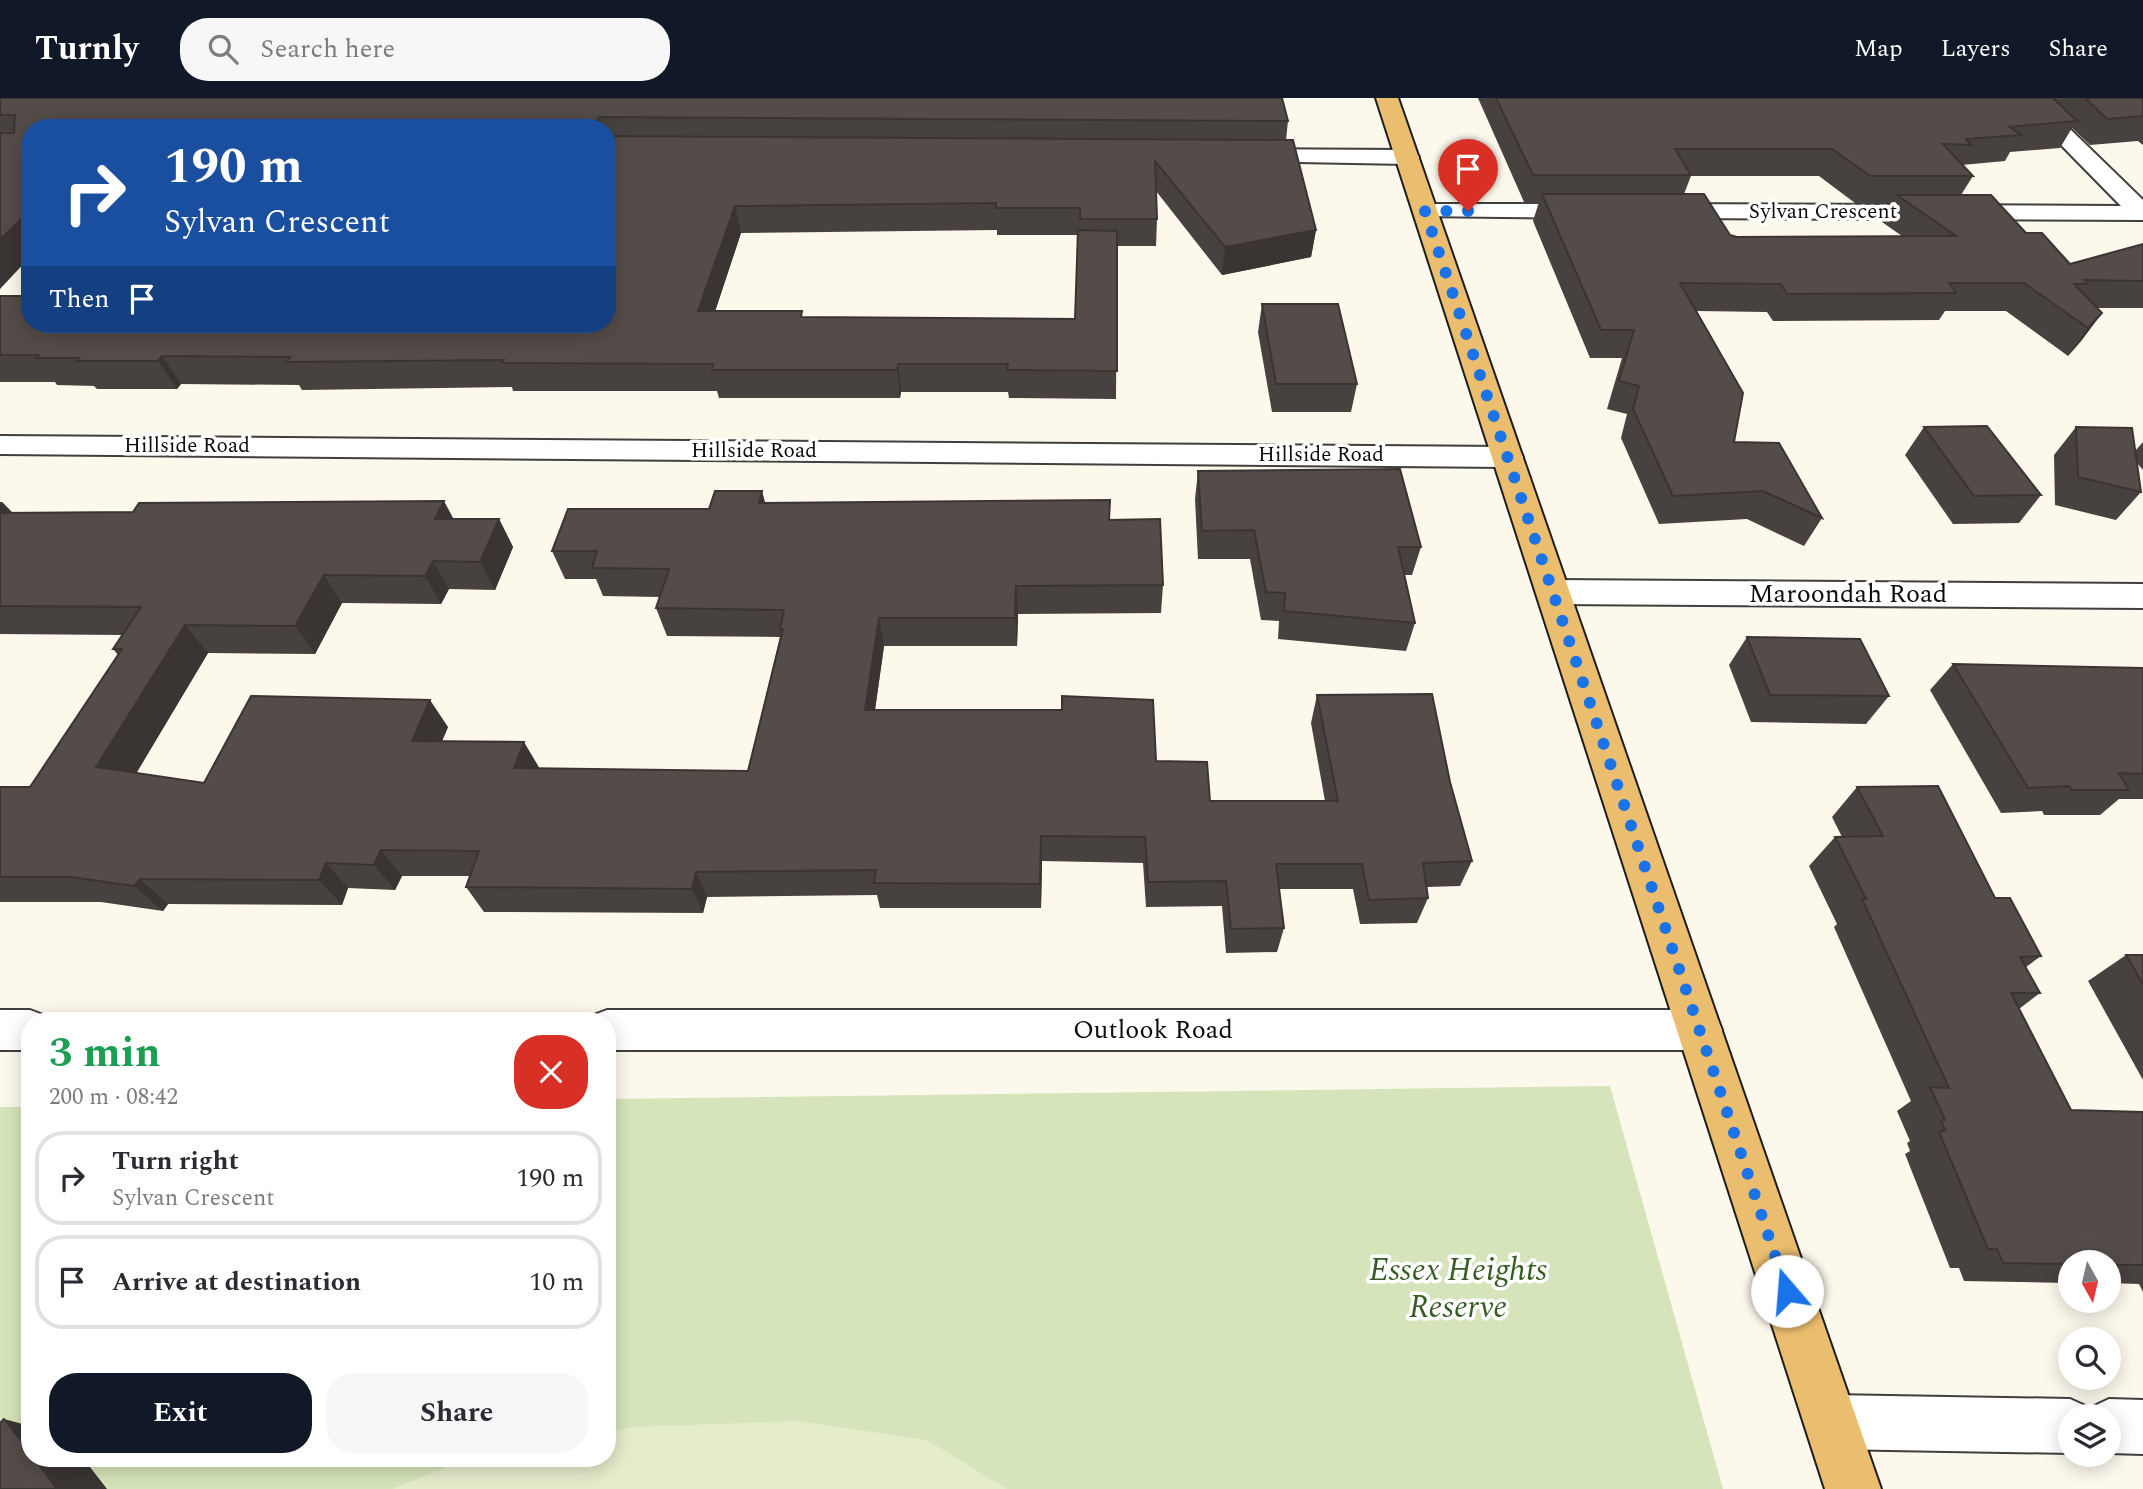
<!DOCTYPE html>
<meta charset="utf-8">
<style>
:root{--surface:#fff;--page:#f7f7f7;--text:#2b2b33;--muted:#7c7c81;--line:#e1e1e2;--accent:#111827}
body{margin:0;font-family:Spectral,serif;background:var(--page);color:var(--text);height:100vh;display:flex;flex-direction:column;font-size:26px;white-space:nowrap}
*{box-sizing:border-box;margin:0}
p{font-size:23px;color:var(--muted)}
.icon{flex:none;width:38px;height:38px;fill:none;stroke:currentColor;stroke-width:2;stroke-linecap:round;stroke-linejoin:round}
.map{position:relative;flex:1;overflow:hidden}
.sheet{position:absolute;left:21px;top:914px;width:595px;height:455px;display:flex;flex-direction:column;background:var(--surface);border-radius:28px;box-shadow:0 4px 18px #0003}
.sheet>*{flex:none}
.hud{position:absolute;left:21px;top:21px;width:595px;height:214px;border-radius:28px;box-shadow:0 4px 18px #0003;background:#1a4fa0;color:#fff;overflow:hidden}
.needle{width:46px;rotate:172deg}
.buttons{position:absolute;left:2058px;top:1152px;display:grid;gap:14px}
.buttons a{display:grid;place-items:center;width:63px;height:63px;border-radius:50%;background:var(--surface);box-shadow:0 4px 18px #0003;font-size:35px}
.pin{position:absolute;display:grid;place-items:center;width:60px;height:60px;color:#fff;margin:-72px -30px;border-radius:50% 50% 50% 0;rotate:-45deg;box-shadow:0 0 7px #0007}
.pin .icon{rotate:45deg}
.me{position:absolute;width:77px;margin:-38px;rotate:342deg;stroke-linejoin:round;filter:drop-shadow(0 0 5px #0008)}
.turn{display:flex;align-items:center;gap:24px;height:147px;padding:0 28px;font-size:32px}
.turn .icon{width:91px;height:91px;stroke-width:2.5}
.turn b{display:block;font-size:49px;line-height:60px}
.then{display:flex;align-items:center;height:66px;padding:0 28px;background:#0003;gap:14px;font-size:26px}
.round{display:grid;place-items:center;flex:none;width:74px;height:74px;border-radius:28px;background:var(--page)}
.headline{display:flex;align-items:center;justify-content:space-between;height:119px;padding:0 28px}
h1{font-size:42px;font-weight:700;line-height:52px;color:#1e9e55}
.cta{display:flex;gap:14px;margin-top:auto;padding:14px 28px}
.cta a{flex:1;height:80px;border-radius:28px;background:var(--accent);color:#fff;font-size:28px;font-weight:700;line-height:80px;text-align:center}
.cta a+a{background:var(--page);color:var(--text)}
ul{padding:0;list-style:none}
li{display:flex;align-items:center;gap:21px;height:94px;margin:0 14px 10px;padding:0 14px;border:4px solid var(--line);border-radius:28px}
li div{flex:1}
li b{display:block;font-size:26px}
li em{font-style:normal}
header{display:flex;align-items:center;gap:42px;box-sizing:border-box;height:98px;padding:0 35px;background:var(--accent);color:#fff}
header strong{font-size:33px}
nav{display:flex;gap:38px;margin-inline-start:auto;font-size:24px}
.search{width:490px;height:63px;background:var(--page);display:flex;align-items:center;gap:18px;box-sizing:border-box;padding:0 24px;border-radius:28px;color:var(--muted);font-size:26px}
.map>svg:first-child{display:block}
.green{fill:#d5e4ba}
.pitch{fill:#e4eccb}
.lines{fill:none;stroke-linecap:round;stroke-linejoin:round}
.street-casing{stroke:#3f3f3f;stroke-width:4}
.primary-casing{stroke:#1d1d1d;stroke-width:4}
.street{fill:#fff;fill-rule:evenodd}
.primary{fill:#ebbe6f;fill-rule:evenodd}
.wall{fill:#47413f;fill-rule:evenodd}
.shaded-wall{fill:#3a3533}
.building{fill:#534c49;stroke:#3a3533;stroke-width:2}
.route{stroke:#1a73e8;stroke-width:12;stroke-dasharray:0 21.6}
.labels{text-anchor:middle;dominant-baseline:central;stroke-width:7;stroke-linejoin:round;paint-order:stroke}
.far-street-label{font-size:21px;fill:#0c0c0c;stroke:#fff}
.street-label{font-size:26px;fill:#0c0c0c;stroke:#fff}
.near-park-label{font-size:32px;font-style:italic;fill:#365d23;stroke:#fff}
</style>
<header>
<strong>Turnly</strong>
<div class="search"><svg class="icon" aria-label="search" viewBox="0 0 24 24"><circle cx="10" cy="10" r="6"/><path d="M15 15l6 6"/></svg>Search here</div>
<nav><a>Map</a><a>Layers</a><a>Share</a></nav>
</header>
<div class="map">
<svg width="2143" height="1391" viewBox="0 0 2143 1391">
<rect width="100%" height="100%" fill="#fdf8ec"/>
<path class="green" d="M1610,988L1723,1391H0V1009H30V1360H607V1001Z"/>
<path class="pitch" d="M798,1323L927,1342L1007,1391H392L458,1365L481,1360H607V1334L633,1329Z"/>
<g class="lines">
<g class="street-casing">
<g id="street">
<path d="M2015,0H2038L2143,102V122L1664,120L1655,118L1652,113L1655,108L1664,106L2121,108Z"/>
<path d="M1245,51L1407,52L1415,54L1419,59L1415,64L1407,66L1237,63L1233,58L1237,53Z"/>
<path d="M1425,106H1589L1598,108L1601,113L1598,118L1589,120L1416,118L1413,113L1416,108Z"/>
<path d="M0,338L1508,349L1519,352L1523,359L1519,366L1508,369L0,356Z"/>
<path d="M1553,482L2143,486V510L1553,506L1541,502L1536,494L1541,486Z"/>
<path d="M0,912H30L46,918L48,922H30V952H0Z"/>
<path d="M607,912H1700L1716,918L1722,932L1716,946L1700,952H607V922H589L591,918Z"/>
<path d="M1831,1297L2070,1301L2090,1310L2109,1301L2143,1302V1356L2109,1355V1318H2070V1355L1831,1351L1812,1343L1804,1324L1812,1305Z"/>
</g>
</g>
<g class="primary-casing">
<path id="primary" d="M1376,0H1398L1881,1391H1825Z"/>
</g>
<use href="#street" class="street"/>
<use href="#primary" class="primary"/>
</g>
<g class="wall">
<path d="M0,0L1288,23L1286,42L1316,132L1311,159L1222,177L1156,93L1157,121L1156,148H1117L1116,301L1009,300L1008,294H901L900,300H719L717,293H513L512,289L302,292L299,287L181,286L177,291H97L94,288L57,287L55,284H0V198L607,226V30H30L0,191ZM997,132V137H1078L1075,221L803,219L715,213L741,135Z"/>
<path d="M1478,0H2143V47L2138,43L2090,47L2072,30L2060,50L2010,54L2005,63L1962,67L1973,78L1961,97L2026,135L2070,166L2143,146V210H2097L2102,215L2081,243L2068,258L2006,213H1945L1939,222L1773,223L1767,214L1696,213L1734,344L1822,420L1804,448L1747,421L1659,426L1621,340L1627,316L1607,311L1622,260H1590L1533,123L1539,104H1524ZM1691,78H1819L1855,105H1893L1882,124L1902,138L1737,139L1730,137L1684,96Z"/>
<path d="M1262,206L1357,286L1351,314H1272L1258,234Z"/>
<path d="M1924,329L2041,397L2019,425L1953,426L1905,357Z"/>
<path d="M2076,329L2135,353L2143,344V372L2137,365L2141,394L2116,422L2055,407L2054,357Z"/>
<path d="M1198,373L1421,449L1412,477H1404L1415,525L1406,553L1278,541L1279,523L1261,522L1250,461H1198L1195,401Z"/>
<path d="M762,393L765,405L1109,422L1163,487L1161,515L1018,516L1017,548H884L875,612L1156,663L1210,703H1325L1311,625L1317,597L1450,684L1472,763L1460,788L1427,789L1428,800L1417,825L1360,826L1353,791H1279L1284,830L1277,854L1226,855L1222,808L1146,809L1143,765L1042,763L1041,810H880L877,797L707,799L703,815L484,814L466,789L470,778H402L395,792L348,790L342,807L168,806L163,813L101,804H0V689H30L118,557L113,551L122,537L0,536V404H2L13,415L499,421L513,449L495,492L449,491L441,506L342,505L315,556L208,555L136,675L204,685L448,629L442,643L539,670L748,673L780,539L667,538L656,510L660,499L603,498L596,481H565L552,453L709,411Z"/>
<path d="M1747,539L1889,598L1866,626L1751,624L1729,567Z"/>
<path d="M1953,566L2143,570V701H2119L2100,717H2044L2042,713L2001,715L1930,592Z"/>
<path d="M1857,689L1995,800L2041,858L2026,869L2040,895L2019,911L2071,1012L2143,1014V1194L2139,1186L2109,1185V1164H2070V1185L1964,1183L1959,1170H1950L1905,1056L1910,1053L1907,1045L1910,1043L1897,1013L1911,1003L1834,829L1837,826L1809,768L1835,739H1842L1832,719Z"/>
<path d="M2126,857H2143V982L2088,883Z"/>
</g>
<g class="shaded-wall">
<path d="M599,19L602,30H596L597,22Z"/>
<path d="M735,108L741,135L706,241L698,213Z"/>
<path d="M30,112V159L0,191V142Z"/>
<path d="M1316,132L1311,159L1222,177L1225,149Z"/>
<path d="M2102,215L2081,243L2068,258L2088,230Z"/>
<path d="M162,258L181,286L177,291L158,263Z"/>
<path d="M898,266L901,294L900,300L897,272Z"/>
<path d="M762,393L769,421L759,405Z"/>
<path d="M444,403L459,431L435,421Z"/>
<path d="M2,404L28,432L0,424V407Z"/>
<path d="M499,421L513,449L495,492L480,464Z"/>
<path d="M433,463L449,491L441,506L425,478Z"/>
<path d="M324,477L342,505L315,556L295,528Z"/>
<path d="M1016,488L1018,516L1017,548L1015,520Z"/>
<path d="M879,520L884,548L871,640L865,612Z"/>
<path d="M185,527L208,555L124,696L96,669Z"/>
<path d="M430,602L448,629L431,669L412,643Z"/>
<path d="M524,644L540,671L514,670Z"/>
<path d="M1041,738L1042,763L1041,810L1040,786Z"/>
<path d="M381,752L402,778L395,792L374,767Z"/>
<path d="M326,765L348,790L342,807L319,782Z"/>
<path d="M696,774L707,799L703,815L692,791Z"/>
<path d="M140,781L168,806L163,813L134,788Z"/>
<path d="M4,1321L30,1328V1354Z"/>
<path d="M34,1360H83L107,1391H57Z"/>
</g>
<g class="building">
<path d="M0,0H1282L1288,23L599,19L597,22L596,30H30V112L0,142V35H14L15,17H0Z"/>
<path d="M1496,0H2053L2077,23L2010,29L2021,37L1966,41L1971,47L1943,46L1973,78H1870L1832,51H1675L1691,77H1533Z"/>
<path d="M2085,0H2143V18L2107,21Z"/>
<path d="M607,38L1293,42L1316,132L1225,149L1155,63L1157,121H1080V110H996V105L735,108L698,213H802L801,219L1075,221L1078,132L1117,133V273L1007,272L1008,266H898L897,272H712L713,266L502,265L504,262L286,264L290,259L162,258L158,263H76L79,260H36L39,257H0V198H30V226H607Z"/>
<path d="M1542,96H1704L1730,137L1737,139L1956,138L1897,97H1991L2026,135H2042L2070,166L2143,146V183L2084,182L2087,186H2074L2102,215L2088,230L2024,185H1949L1956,195L1787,196L1781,186L1680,185L1743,295L1734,344L1779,345L1822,420L1763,393L1673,398L1633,311L1639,288L1619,283L1634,232H1601Z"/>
<path d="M1262,206H1338L1357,286H1276Z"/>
<path d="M1987,328L2041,397L1974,398L1924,329Z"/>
<path d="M2076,329L2132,330L2141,394L2078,379Z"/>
<path d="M1400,371L1421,449H1398L1415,525L1284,513L1285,495L1266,494L1254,432L1202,433L1198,373Z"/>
<path d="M715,393H762L759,405L1110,402L1109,422L1160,421L1163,487L1016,488L1015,520H879L865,612H1062V598L1153,602L1156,663L1207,664L1210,703H1338L1317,597L1432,596L1450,684L1472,763L1423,765L1428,800L1369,802L1362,766H1276L1284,830L1231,831L1226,783L1148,784L1145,739L1041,738L1040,786L874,785L876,772L696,774L692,791L466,789L479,753L381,752L374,767L326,765L319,782L140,781L134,788L71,779H0V689H30L122,551H113L141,509L0,508V415L133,414L139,405L444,403L435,421H499L480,464L433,463L425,478L324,477L295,528L185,527L96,669L204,685L251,598L430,602L412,643L524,644L514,670L748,673L783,531H780L784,512L656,510L669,471L592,470L597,453H552L568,411H709Z"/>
<path d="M1747,539L1860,541L1889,598L1770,597Z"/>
<path d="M1953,566L2143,570V676L2119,675L2129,692H2072L2069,688L2028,690Z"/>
<path d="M1938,688L1995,800H2010L2041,858L2020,859L2040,895H2011L2071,1012L2143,1014V1167H2109V1164H2070V1166L2003,1165L1997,1151H1988L1939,1034L1945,1032L1941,1023L1945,1022L1930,989L1949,990L1862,801H1866L1835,739L1883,738L1857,689Z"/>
<path d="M2126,857H2143V886Z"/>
<path d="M4,1321L30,1354V1360H34L57,1391H0V1325Z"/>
</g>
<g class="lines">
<path class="route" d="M1468,113H1425L1787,1193"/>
</g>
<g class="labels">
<g class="far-street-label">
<text x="1823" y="114">Sylvan Crescent</text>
<text x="187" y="348">Hillside Road</text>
<text x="754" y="353">Hillside Road</text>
<text x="1321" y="357">Hillside Road</text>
</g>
<g class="street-label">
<text x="1848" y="496">Maroondah Road</text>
<text x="1153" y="932">Outlook Road</text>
</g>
<g class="near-park-label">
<text x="1458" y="1172">Essex Heights<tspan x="1458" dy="37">Reserve</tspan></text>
</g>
</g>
</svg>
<div class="buttons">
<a><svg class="needle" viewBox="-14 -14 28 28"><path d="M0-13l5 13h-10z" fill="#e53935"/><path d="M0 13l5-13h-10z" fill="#7c7c81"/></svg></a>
<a><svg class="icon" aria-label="search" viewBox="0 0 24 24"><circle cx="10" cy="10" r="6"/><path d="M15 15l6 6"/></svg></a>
<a><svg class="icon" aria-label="layers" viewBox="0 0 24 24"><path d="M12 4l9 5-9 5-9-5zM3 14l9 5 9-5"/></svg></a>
</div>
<div class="pin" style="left:1468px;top:113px;background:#d93025"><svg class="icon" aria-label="arrive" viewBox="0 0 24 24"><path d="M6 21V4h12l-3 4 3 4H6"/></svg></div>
<svg class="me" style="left:1787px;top:1193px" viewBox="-20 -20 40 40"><circle r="19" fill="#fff"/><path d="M0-13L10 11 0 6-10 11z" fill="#1a73e8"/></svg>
<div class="hud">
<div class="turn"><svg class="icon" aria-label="right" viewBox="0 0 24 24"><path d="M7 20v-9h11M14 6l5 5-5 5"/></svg><div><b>190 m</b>Sylvan Crescent</div></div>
<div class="then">Then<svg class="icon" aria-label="arrive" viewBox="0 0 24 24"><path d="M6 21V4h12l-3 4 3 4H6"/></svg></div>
</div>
<section class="sheet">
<div class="headline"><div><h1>3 min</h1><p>200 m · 08:42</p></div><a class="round" style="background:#d93025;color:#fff"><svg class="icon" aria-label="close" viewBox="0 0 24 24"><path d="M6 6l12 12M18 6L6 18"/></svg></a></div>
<ul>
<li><svg class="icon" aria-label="right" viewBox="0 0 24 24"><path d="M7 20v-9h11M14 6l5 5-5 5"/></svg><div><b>Turn right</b><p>Sylvan Crescent</p></div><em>190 m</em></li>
<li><svg class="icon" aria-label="arrive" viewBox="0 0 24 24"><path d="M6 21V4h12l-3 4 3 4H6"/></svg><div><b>Arrive at destination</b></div><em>10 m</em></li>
</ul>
<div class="cta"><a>Exit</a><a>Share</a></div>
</section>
</div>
